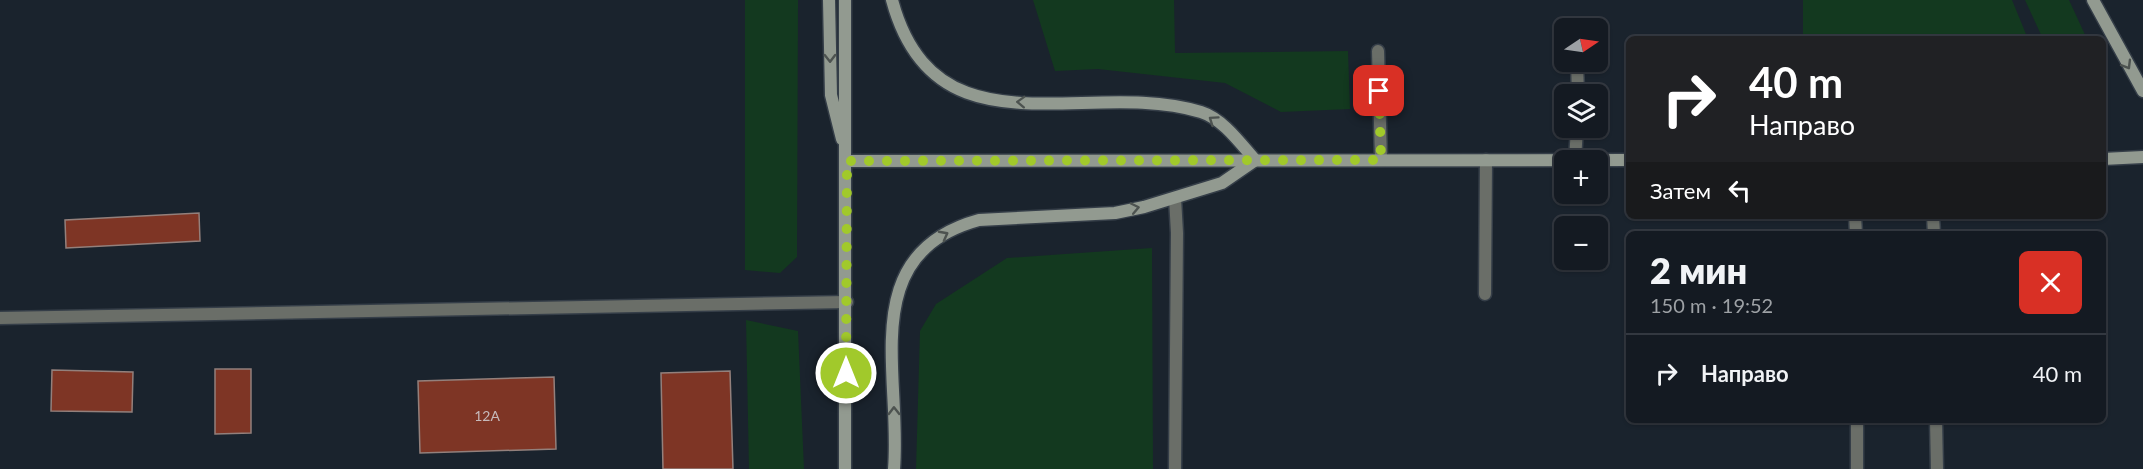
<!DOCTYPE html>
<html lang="ru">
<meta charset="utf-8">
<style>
:root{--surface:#141a22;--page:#21272f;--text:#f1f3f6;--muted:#9da1a5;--line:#333840}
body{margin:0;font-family:Lato,sans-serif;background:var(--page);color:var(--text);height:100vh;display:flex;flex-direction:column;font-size:22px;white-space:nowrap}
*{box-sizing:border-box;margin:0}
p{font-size:20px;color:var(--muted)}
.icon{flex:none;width:33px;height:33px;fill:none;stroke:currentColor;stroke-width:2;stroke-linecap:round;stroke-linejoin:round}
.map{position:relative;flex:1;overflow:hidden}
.details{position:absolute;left:1626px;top:231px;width:480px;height:192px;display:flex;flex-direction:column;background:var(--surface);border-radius:9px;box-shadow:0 2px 4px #0004,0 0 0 2px var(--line)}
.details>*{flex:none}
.guide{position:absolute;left:1626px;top:36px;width:480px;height:183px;border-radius:9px;box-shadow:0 2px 4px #0004,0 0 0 2px var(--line);background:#202124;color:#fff;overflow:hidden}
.needle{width:39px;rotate:77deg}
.buttons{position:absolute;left:1554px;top:18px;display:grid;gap:12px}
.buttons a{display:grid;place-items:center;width:54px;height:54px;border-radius:9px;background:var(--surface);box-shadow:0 2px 4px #0004,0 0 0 2px var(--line);font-size:30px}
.pin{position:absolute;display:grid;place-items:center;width:51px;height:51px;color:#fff;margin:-26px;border-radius:12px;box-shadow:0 3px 9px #0006}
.me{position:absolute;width:66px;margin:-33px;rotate:0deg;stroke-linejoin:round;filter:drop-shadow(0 0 4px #0008)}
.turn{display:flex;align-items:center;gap:21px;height:126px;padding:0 24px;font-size:27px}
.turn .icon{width:78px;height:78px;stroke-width:2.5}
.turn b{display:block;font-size:42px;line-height:51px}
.then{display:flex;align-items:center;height:57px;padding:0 24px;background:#0003;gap:12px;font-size:22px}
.round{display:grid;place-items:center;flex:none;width:63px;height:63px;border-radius:9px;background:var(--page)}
.overview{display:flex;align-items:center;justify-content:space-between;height:102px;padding:0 24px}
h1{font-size:36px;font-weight:800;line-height:45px}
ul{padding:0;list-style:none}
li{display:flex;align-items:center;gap:18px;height:78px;padding:0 24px;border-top:2px solid var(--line)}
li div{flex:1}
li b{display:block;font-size:22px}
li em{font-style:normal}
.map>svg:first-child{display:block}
.green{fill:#13391f}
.building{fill:#7e3525;stroke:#93807c;stroke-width:1.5}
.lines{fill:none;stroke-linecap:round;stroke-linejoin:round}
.lane-casing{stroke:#353e48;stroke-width:15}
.secondary-casing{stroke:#353e48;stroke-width:15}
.lane{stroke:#6a6e68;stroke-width:12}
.secondary{stroke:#929a90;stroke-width:12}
.oneway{stroke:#4d5350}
.route{stroke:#a1c92b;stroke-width:10;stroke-dasharray:0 18}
.labels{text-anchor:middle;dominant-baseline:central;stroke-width:4.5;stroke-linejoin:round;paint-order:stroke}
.number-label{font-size:14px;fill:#c6b9ba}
</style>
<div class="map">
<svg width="2143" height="469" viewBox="0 0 2143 469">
<rect width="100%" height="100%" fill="#1a232d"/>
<g class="green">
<path d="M745,0H798L797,257L780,273L745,270Z"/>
<path d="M1033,0H1174L1175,53L1348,51L1350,109L1281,112L1225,83L1098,69L1055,71Z"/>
<path d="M1803,0H2012L2028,39H1803Z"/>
<path d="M2025,0H2069L2087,39H2043Z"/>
<path d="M1152,248L1153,469H916L920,331L936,304L1007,258Z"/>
<path d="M746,320L798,331L804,469H749Z"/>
</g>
<g class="building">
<path d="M199,213L200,241L66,248L65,220Z"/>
<path d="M215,369H251V433L215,434Z"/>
<path d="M52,370L133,372L132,412L51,411Z"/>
<path d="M730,371L733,469H663L661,373Z"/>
<path d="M554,377L556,449L420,453L418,381Z"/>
</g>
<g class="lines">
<g class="lane-casing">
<g id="lane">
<path d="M1378,51L1381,160"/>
<path d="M1577,62L1578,94"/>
<path d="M1575,160L1577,128"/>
<path d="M1175,198L1177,233L1175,469"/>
<path d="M1855,216L1856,234"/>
<path d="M1933,216L1934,234"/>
<path d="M1485,294L1486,160"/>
<path d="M0,318L847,302"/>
<path d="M1857,420V469"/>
<path d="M1936,420L1937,469"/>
</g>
</g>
<g class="secondary-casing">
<g id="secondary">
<path d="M829,0L831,95L842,139"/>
<path d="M845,0V469"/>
<path d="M892,0C935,160 1087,77 1201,112C1223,119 1240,143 1255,160"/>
<path d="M2093,0L2143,91"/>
<path d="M2103,159L2143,157"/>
<path d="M847,161L1629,160"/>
<path d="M894,469C902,374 855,254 979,220L1115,213L1144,207L1222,183L1254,161"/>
</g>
</g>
<use href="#lane" class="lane"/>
<use href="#secondary" class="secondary"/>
</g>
<defs><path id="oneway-chevron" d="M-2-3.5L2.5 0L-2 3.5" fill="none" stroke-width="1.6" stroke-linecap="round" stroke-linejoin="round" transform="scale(1.5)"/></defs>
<g class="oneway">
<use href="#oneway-chevron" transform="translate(830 58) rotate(89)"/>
<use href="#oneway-chevron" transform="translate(2127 65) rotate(59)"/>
<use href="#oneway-chevron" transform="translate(1021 102) rotate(-178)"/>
<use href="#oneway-chevron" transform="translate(1213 120) rotate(-145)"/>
<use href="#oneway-chevron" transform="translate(1135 208) rotate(-12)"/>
<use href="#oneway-chevron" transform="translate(944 235) rotate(-28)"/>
<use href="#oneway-chevron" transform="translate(894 411) rotate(-91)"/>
</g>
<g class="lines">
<path class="route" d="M846,373L847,161L1381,160L1379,91"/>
</g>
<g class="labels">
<g class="number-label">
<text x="487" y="415">12А</text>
</g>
</g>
</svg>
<div class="buttons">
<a><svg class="needle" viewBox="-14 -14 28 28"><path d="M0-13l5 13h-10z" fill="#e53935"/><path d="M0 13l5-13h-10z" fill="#9da1a5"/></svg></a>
<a><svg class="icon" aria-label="layers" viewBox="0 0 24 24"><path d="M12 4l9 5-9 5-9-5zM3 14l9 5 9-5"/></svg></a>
<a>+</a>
<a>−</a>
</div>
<div class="pin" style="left:1379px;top:91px;background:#d93025"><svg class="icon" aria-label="arrive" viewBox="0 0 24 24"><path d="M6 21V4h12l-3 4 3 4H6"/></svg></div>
<svg class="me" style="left:846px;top:373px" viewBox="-20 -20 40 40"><circle r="17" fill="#a1c92b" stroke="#fff" stroke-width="3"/><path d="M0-11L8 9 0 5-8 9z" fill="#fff"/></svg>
<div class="guide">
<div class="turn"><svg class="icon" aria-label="right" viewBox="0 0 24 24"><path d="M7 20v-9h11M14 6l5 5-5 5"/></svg><div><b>40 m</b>Направо</div></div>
<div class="then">Затем<svg class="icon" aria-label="left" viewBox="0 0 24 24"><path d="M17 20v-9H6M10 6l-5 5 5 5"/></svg></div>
</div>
<section class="details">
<div class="overview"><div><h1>2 мин</h1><p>150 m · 19:52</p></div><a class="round" style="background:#d93025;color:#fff"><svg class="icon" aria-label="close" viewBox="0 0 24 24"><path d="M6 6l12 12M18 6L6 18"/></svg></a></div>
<ul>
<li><svg class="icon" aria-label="right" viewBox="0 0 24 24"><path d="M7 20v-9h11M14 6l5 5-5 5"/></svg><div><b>Направо</b></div><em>40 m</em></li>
</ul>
</section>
</div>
